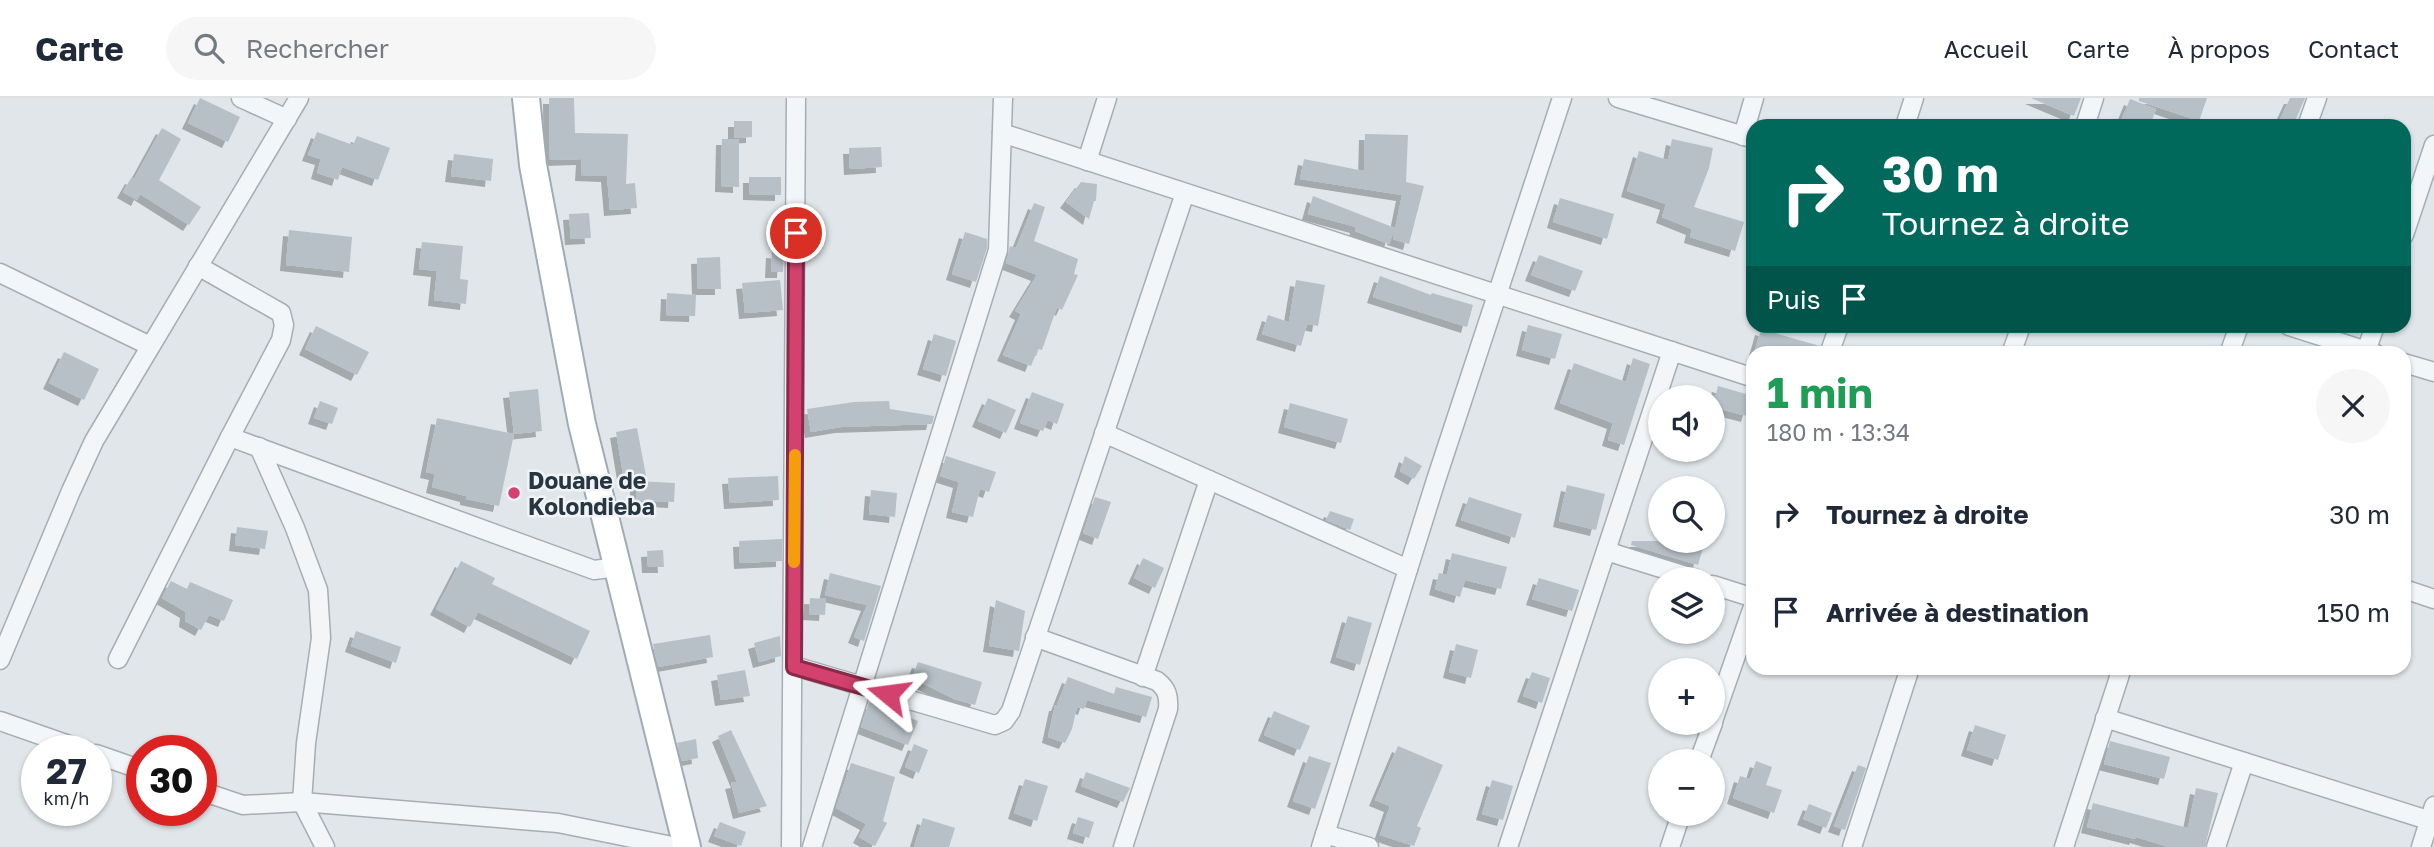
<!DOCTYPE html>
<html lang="fr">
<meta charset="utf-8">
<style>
:root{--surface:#fff;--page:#f6f6f7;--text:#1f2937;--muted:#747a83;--line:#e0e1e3}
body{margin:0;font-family:"Golos Text",sans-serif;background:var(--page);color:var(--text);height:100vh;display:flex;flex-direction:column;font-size:26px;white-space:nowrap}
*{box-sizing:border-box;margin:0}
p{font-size:23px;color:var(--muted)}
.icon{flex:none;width:38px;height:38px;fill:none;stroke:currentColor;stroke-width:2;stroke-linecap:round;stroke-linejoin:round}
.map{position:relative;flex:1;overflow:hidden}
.drawer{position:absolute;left:1746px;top:248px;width:665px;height:329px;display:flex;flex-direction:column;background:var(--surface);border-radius:21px;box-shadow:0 2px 5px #0004}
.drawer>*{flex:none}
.guide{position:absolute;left:1746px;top:21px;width:665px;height:214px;border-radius:21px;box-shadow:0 2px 5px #0004;background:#00695c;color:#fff;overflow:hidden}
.fabs{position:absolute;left:1648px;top:287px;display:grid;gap:14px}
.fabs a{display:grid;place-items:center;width:77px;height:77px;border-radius:50%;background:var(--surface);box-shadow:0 2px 5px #0004;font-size:35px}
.speed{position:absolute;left:21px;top:637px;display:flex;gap:14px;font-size:35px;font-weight:700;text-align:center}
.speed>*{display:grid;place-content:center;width:91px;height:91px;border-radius:50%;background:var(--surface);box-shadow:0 2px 5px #0004;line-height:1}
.speed small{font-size:18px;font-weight:400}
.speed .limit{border:10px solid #d22;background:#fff;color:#111}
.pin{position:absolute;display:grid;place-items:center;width:60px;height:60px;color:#fff;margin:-30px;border:4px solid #fff;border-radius:50%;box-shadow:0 2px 7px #0007}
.me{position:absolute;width:77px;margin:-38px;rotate:286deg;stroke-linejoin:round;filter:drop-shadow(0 0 5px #0008)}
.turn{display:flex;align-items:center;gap:24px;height:147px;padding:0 21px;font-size:32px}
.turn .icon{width:91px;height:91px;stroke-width:2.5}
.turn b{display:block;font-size:49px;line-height:60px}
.then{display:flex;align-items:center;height:66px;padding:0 21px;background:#0003;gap:14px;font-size:26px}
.round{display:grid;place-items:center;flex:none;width:74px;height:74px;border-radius:37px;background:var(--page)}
.head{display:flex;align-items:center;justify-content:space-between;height:119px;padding:0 21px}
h1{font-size:42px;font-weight:700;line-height:52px;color:#1e9e55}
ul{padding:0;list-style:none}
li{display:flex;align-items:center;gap:21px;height:98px;padding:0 21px}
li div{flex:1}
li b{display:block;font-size:26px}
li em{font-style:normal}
header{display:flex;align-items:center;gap:42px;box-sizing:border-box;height:98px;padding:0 35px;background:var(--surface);border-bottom:2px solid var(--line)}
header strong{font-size:33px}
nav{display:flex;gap:38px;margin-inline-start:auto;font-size:24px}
.search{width:490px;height:63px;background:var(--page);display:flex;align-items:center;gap:18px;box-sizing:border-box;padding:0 24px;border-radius:38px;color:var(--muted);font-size:26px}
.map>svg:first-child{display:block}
.building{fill:#b7c0c7;filter:url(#shadow)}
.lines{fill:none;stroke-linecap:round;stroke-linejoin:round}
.street-casing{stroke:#a5aeb4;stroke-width:21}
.primary-casing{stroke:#9facb6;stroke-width:30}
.street{stroke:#f3f6f8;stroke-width:18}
.primary{stroke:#fff;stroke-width:26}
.route-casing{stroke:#892a48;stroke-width:18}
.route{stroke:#d3416e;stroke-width:12}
.slow{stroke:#f59e0b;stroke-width:12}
.poi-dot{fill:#d3416e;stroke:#f0f4f7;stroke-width:2.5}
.labels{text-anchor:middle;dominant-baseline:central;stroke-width:5;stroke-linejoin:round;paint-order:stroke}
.poi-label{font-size:23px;font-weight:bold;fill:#283642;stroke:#f0f4f7;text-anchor:start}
</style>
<header>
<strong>Carte</strong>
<div class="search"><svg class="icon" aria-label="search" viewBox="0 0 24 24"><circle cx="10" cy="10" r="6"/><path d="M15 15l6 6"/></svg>Rechercher</div>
<nav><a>Accueil</a><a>Carte</a><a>À propos</a><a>Contact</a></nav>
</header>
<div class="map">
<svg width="2434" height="749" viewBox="0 0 2434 749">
<defs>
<filter id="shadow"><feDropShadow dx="-6" dy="6" stdDeviation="0" flood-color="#0004"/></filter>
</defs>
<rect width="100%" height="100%" fill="#e0e6ea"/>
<g class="building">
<path d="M200,0L240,19L228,44L188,25Z"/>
<path d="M549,0H574L575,35L628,36L626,86L635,85L637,110L610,112L607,78L581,77L582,61L550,62Z"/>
<path d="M2031,0H2081L2074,18Z"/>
<path d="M2139,0H2207L2199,23L2139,3Z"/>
<path d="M2290,0H2305L2293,28H2277Z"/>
<path d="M2130,1L2156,11L2150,28H2119Z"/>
<path d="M734,23H752V39L734,40Z"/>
<path d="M162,30L181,41L159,82L201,109L189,127L140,96L137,102L123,94L131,80L134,81Z"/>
<path d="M317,34L353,47L357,38L390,50L378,82L342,69L338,82L317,75L321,61L308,57Z"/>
<path d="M1365,36L1408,37L1406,84L1424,88L1409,146L1393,141L1402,97L1300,81L1304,61L1364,73Z"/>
<path d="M722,41H739V89L721,88Z"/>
<path d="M1672,41L1713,50L1709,70L1694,109L1744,124L1735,153L1690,139L1692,131L1662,119L1666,106L1627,93L1639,53L1668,62Z"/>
<path d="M881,49L882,69L850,71L849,50Z"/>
<path d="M454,56L493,61L491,83L451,78Z"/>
<path d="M749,79H781V97L749,96Z"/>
<path d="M1081,84L1097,86L1096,103H1094L1089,121L1066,104Z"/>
<path d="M1313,98L1395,130L1389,146L1355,133L1356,129L1308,116Z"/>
<path d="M1560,100L1614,116L1607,141L1553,124Z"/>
<path d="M1034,105L1045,109L1034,143L1078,161L1074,176L1078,177L1062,212L1057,209L1042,252L1038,251L1031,268L1003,257L1021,216L1015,213L1037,177L1006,165L1010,148L1016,150Z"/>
<path d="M589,115L591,140L571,141L569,116Z"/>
<path d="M289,132L352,139L349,174L286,167Z"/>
<path d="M965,134L987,141V150L976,184L952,176Z"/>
<path d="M422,144L463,148L460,181L468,182L466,206L434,202L437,173L419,171Z"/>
<path d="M772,154L784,155L783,174H771Z"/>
<path d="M1539,157L1583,173L1575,193L1531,177Z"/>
<path d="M720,159L721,191H698L697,160Z"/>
<path d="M1380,178L1431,197L1432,195L1473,207L1467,229L1373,199Z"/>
<path d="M780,182L783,212L745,215L742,185Z"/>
<path d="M1296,182L1325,187L1318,228L1307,226L1301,248L1262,236L1268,217L1289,224Z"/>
<path d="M667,195L696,197L695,218L666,217Z"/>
<path d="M1528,227L1562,236L1555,261L1522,252Z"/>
<path d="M316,228L369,254L357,277L305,251Z"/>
<path d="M1761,231L1820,248L1818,256H1754Z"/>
<path d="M934,236L956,243L946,278L923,271Z"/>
<path d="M64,254L99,271L84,302L49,285Z"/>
<path d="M1633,260L1650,266L1624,347L1608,342L1613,325L1560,305L1574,265L1626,284Z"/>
<path d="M1718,288L1753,298L1747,318L1713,309Z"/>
<path d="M538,291L542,333L514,336L509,294Z"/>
<path d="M1032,294L1064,306L1057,326L1048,322L1043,333L1020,325Z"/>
<path d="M988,300L1016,312L1006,335L978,323Z"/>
<path d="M320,303L338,310L332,326L314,320Z"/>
<path d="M889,303L890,311L934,318L932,326L841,329L811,334L807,311L854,304Z"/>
<path d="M1290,305L1348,321L1341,345L1284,329Z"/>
<path d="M437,320L514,336L499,408L466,401V398L432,389L435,376L426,374Z"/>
<path d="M637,330L646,378L624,382L616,334Z"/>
<path d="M946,358L996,374L989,394L980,391L973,419L952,414L959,384L940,378Z"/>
<path d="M1405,358L1422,368L1414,381L1400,373Z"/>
<path d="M778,378L779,402L730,405L728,380Z"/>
<path d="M636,383L675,385L674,404L636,402Z"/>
<path d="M1567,387L1605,396L1596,432L1559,423Z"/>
<path d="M871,392L897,395L895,419L869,416Z"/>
<path d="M1095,399L1111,404L1098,441L1083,435Z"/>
<path d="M1469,399L1522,416L1515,440L1461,422Z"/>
<path d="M1330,413L1354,421L1350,432L1326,422Z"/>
<path d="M237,429L268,433L265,451L235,447Z"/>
<path d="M782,441V463L740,465L739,443Z"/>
<path d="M1632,443H1705L1698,467L1631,447Z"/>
<path d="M663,452L664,469H648L647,453Z"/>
<path d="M1452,455L1507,469L1501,491L1465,482L1460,499L1435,491L1439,475L1447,477Z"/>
<path d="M1143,460L1164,470L1155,490L1134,480Z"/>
<path d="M461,463L495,480L492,486L590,533L577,561L478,514L470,529L436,511Z"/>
<path d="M830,475L881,488L864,543L854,539L867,507L825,497Z"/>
<path d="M1539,480L1579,492L1572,513L1532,501Z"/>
<path d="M171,483L187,491L190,484L233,502L224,523L209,517L201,532L185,523L186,514L162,500Z"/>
<path d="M810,500L826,501L825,517L809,516Z"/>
<path d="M996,502L1025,513L1019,553L989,548Z"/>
<path d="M1348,518L1372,525L1360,567L1336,559Z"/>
<path d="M356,533L401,549L396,565L351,548Z"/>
<path d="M710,537L713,559L658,569L653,546Z"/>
<path d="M780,538L781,558L759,564L754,545Z"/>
<path d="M1456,546L1478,552L1471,580L1449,574Z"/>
<path d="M918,564L982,584L975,607L954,601L912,580Z"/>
<path d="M745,572L750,598L721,602L717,577Z"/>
<path d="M1532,574L1550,580L1542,605L1523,598Z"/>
<path d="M1068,579L1114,596L1116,589L1152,599L1146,619L1087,602L1084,611L1077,609L1072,631L1065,645L1048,639L1055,607H1057Z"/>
<path d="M869,604L918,623L908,647L861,629Z"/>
<path d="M1274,613L1310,628L1300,652L1264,637Z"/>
<path d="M1975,627L2006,637L1998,662L1967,652Z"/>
<path d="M731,632L756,685L767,708L739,715L731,685L737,684L718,638Z"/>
<path d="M696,641L698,660L682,663L677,645Z"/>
<path d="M2110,643L2170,659L2164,681L2104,666Z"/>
<path d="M914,646L928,652L919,675L905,669Z"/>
<path d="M1398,648L1443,667L1417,728L1421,730L1414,748L1380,737L1390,708L1375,702Z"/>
<path d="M1309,658L1331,665L1315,711L1293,703Z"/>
<path d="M1756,663L1772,669L1766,687L1782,692L1774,715L1733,700L1740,678L1750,681Z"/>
<path d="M851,665L895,679L883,723L887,725L875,748L859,739L866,726L836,710Z"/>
<path d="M1858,667L1866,670L1845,732L1834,728Z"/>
<path d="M1086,674L1130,690L1123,704L1081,688Z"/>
<path d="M1025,681L1048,688L1037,723L1014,715Z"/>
<path d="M1492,682L1513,688L1503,722L1482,716Z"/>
<path d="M2196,690L2218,695L2205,749H2169L2136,739L2135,741L2087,729L2093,705L2188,730Z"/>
<path d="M1809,706L1832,715L1826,730L1803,721Z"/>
<path d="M1078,719L1094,724L1089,740L1073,735Z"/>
<path d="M923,720L955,730L949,749H914Z"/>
<path d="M720,724L746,734L741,748L714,738Z"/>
</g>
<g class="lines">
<g class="street-casing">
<g id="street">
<path d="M241,0L287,21"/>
<path d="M1618,0L1754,41"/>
<path d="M1905,28L1914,0"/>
<path d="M2085,28L2094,0"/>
<path d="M2307,28L2317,0"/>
<path d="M1002,35L1754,280"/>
<path d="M1743,38L1754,0"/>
<path d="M1087,63L1107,0"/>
<path d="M2404,137L2434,47"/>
<path d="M0,175L150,248"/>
<path d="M2289,228L2376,256"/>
<path d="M1829,256L1839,228"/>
<path d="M2011,256L2021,228"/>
<path d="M2229,256L2239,228"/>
<path d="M2365,256L2375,228"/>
<path d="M2404,265L2434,274"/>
<path d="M1104,335L1408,471"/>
<path d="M230,339L594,472L617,469"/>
<path d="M259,349L295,430L318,492L321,540L306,645L302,704L325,749"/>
<path d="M1606,453L1696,481"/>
<path d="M1713,487L1754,500"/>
<path d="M2404,491L2434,501"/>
<path d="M1035,539L1157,583C1167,591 1169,598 1168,611L1123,749"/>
<path d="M118,561L230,339L281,242L284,227L281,215L198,168"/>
<path d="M0,562L71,393L94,343L299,0"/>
<path d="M794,568L995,627L1004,623L1011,613L1185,95"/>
<path d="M1143,579L1209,382"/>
<path d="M2105,620L2434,724"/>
<path d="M0,623L86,653"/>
<path d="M1713,623L1754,506"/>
<path d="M96,656L142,672"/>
<path d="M1699,663L1713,625"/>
<path d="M201,693L243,707L302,704L558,725L677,749"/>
<path d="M1325,736L1369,749"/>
<path d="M791,749L796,0"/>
<path d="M812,749L998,152L1003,0"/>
<path d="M1321,749L1436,382L1562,0"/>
<path d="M1508,749L1672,253"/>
<path d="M1670,749L1681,716"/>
<path d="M1852,749L1910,570"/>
<path d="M2064,749L2122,570"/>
<path d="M2216,749L2244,664"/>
<path d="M2421,749L2434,708"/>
</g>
</g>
<g class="primary-casing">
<path id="primary" d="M526,0L533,67L582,326L687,749"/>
</g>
<use href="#street" class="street"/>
<use href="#primary" class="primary"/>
</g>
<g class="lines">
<g class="route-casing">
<path id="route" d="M796,135L794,569L888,596"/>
</g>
<use href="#route" class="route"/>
<path class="slow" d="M794,464L795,357"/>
</g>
<circle class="poi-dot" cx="514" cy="395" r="7"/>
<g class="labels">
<g class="poi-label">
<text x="528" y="382">Douane de<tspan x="528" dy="26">Kolondieba</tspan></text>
</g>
</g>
</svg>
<div class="fabs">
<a><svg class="icon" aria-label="sound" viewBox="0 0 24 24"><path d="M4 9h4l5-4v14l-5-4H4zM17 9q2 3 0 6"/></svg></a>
<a><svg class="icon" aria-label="search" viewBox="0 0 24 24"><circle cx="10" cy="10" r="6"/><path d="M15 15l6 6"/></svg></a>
<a><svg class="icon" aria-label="layers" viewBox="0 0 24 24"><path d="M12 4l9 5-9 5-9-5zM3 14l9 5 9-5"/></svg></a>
<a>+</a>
<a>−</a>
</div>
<div class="speed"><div>27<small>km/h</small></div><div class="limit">30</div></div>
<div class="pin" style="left:796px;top:135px;background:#d93025"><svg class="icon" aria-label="arrive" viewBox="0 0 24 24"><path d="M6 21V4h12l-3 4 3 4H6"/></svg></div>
<svg class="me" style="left:888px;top:596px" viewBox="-20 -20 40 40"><path d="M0-17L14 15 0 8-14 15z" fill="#d3416e" stroke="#fff" stroke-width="4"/></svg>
<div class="guide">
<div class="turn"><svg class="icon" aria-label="right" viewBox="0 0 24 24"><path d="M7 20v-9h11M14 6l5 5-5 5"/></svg><div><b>30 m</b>Tournez à droite</div></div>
<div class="then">Puis<svg class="icon" aria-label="arrive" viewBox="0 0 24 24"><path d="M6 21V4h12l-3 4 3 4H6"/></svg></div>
</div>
<section class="drawer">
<div class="head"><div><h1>1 min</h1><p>180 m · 13:34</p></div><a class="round"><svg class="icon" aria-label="close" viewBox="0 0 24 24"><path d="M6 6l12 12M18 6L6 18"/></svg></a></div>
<ul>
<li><svg class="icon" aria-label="right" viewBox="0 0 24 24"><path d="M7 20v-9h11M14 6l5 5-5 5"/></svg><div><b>Tournez à droite</b></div><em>30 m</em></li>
<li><svg class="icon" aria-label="arrive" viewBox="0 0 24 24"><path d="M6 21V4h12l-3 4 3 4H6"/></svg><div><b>Arrivée à destination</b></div><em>150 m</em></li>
</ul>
</section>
</div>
